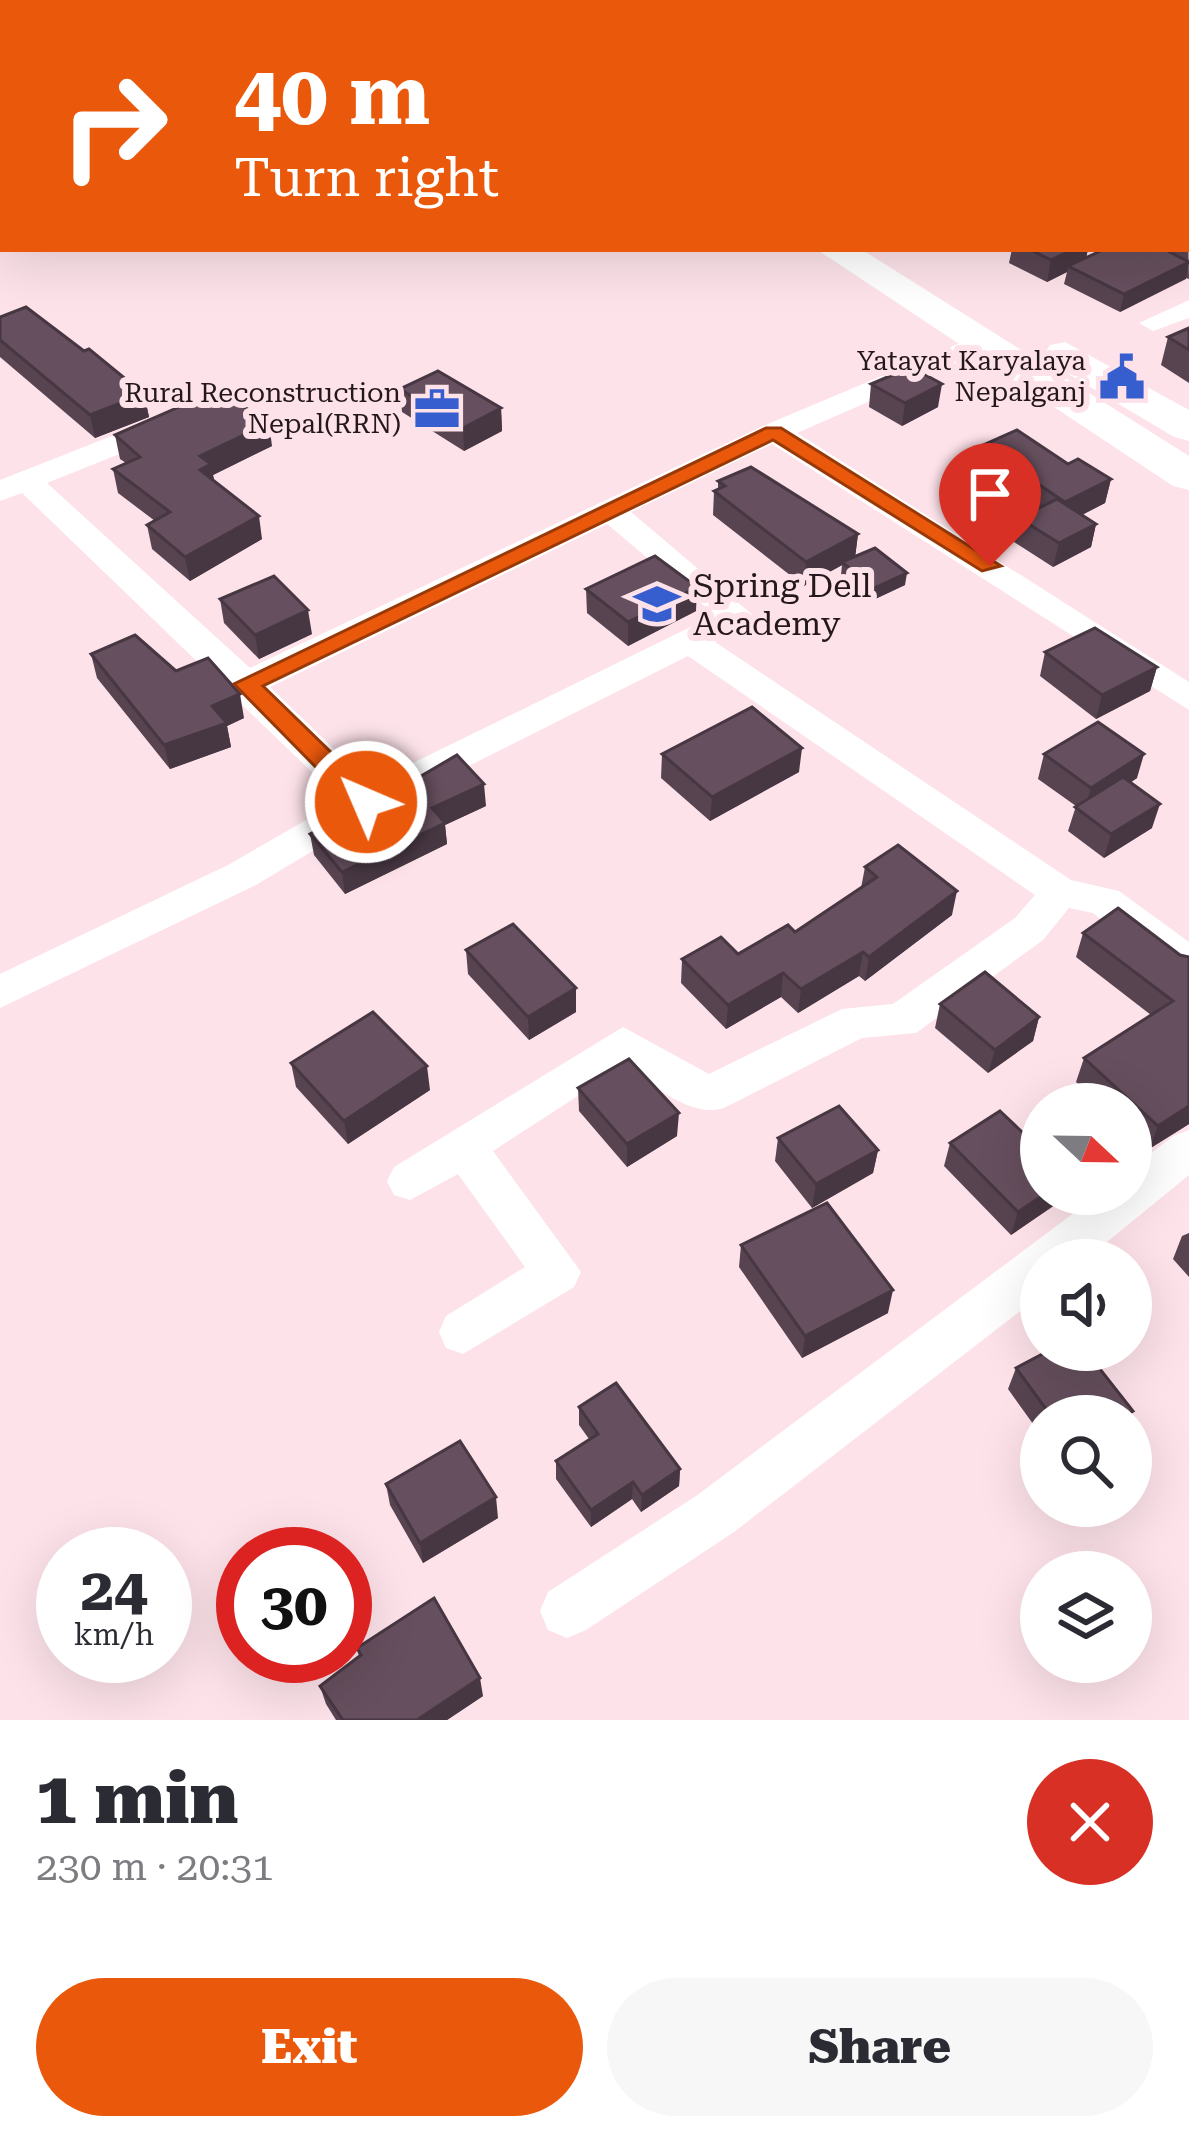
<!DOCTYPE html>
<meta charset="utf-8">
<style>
:root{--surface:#fff;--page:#f7f7f7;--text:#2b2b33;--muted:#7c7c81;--accent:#ea580c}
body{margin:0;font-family:"Roboto Serif",serif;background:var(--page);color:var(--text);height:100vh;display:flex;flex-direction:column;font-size:45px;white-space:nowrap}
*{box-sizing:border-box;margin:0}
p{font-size:39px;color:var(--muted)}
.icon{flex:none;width:66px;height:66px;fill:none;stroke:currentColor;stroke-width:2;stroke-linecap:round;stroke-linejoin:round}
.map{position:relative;height:1720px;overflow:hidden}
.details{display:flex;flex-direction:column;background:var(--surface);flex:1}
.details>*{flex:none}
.guide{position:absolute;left:0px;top:0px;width:1191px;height:252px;box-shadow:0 12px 48px #0002;background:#ea580c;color:#fff;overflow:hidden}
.needle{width:78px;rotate:112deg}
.buttons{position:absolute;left:1020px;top:1083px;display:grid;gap:24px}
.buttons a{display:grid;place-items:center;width:132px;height:132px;border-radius:50%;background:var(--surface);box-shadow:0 12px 48px #0002;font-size:60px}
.speed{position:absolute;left:36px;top:1527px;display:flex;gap:24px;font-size:60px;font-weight:700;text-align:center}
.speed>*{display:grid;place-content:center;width:156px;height:156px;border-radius:50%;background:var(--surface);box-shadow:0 12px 48px #0002;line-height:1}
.speed small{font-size:30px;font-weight:400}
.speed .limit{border:18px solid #d22;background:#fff;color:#111}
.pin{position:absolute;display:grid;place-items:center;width:102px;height:102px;color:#fff;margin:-123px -51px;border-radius:50% 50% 50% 0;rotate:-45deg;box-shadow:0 0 12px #0007}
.pin .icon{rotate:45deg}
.me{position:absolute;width:132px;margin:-66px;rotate:315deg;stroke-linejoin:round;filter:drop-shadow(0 0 9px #0008)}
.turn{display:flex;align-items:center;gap:42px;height:252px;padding:0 36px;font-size:54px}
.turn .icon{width:156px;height:156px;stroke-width:2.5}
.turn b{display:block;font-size:84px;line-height:102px}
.round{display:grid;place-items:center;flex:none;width:126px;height:126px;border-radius:63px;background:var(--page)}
.overview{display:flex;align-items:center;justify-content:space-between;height:204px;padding:0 36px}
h1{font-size:72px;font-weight:800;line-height:90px}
.primary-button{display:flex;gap:24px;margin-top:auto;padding:24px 36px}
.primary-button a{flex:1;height:138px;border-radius:72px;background:var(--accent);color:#fff;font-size:48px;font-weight:800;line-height:138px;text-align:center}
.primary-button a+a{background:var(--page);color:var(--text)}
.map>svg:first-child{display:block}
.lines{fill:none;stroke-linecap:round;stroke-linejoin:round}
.minor{fill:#fff;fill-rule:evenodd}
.highway{fill:#fff;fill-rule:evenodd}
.wall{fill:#584451}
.shaded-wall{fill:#473742}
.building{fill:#664f5e;stroke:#473742;stroke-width:3}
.route{fill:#ea580c;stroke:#983908;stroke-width:3}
.labels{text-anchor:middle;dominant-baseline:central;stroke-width:12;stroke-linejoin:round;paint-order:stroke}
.far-poi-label{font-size:27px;fill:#24181c;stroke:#fde2e9;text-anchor:end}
.poi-label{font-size:33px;fill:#24181c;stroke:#fde2e9;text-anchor:start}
</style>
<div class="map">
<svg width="1189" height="1720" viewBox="0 0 1189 1720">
<rect width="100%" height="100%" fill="#fde2e9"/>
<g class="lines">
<g class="minor">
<path d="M1043,0H1069L1072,3H1045Z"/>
<path d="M1188,45L1189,46V60L1188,59Z"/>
<rect x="1188" y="145" width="1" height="14"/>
<path d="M1189,300V318L1153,331L1139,323Z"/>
<path d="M979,335L989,337V349L797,433L1189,682V710L772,444L631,512L755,617L715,642L1071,880L1119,891L1189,942V980L1174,975L1093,913L1069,908L1043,940L916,1033L862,1038L724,1108C690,1119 652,1083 624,1066L493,1151L581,1272L574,1287L463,1354L446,1348L439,1332L446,1316L525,1267L458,1174L410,1200L394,1195L387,1181L394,1167L623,1027L709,1074L842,1009L893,1004L1015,918L1035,895L688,656L379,811L256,885L0,1008V974L228,865L341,800L22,493L0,501V480L155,419H177L181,425L177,431L47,483L250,668L763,426ZM607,524L715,615L370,784L270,687Z"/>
<path d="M1189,1130V1175L1085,1260H1041V1295L734,1532L586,1630L567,1638L548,1630L540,1611L548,1592L696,1496L1099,1194H1131V1169L1173,1136Z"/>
</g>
<g class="highway">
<path d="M454,0H485L487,3H456Z"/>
<path d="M816,249H861L1189,456V490L1173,486Z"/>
<path d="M1065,342L1189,410V441L1174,437L1050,363L1044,354L1050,345Z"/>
</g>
</g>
<g class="wall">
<path d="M116,0H415L420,3H120Z"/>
<path d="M1188,235L1189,279L1186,278L1120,312L1064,284L1067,272L1047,282L1009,263L1012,249H1088L1086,258L1173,253L1174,249H1188Z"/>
<path d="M0,317L84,351L144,394L149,417L95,438L0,357Z"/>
<path d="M1189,328V383L1161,365L1168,337Z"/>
<path d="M871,384L938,407L902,426L869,407Z"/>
<path d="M400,389L501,408L502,431L464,451L402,412Z"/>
<path d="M115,435L272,446L213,475L214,481L262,539L190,581L152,549L147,525L155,521L118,493L113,469L126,463L120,459Z"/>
<path d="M981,446L1068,464L1111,479L1105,503L1082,515L1096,524L1091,547L1053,567L1014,542L1019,518L1036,510L977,469Z"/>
<path d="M718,481L858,534L855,557L905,585L873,600L841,575L842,565L804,586L713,515L714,491L718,490Z"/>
<path d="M586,589L696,611L628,646L587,613Z"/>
<path d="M220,599L312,634L259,659L224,623Z"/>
<path d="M1045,652L1157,667L1150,691L1096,719L1040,676Z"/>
<path d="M91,654L176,671L244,718L227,726L231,747L170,769L97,678Z"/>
<path d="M662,754L799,772L710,821L661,778Z"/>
<path d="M1044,754L1137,778L1130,783L1152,828L1104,858L1068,831L1076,806L1038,779Z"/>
<path d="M486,806L445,825L447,844L345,894L314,855L310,834Z"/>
<path d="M865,867L952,915L865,981L859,976L798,1013L781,997L726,1029L681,983L682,959L738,954L795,932L861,888Z"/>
<path d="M1083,933L1180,955L1189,1124L1149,1149L1131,1132V1104H1100L1076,1082L1084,1058L1151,1015L1076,957Z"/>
<path d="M466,950L576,1012L529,1040L468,974Z"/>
<path d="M940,1004L1039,1017L1033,1041L988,1073L935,1028Z"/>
<path d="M291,1063L430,1090L348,1144L296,1087Z"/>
<path d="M578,1088L677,1136L627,1167L579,1111Z"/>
<path d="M778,1138L878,1150L873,1173L812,1208L775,1161Z"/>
<path d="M950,1143L1062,1200L1011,1235L944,1166Z"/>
<path d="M1189,1233V1277L1173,1259L1182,1236Z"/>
<path d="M741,1245L888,1313L802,1358L739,1267Z"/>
<path d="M1016,1368L1133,1411L1131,1416H1041V1435L1008,1389Z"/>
<path d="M579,1407L680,1469L679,1486L641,1512L632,1499L591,1527L556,1479V1461L589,1439L579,1425Z"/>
<path d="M386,1484L498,1518L423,1563L390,1505Z"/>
<path d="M357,1648L483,1696L447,1720H336L326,1704L320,1686L359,1656Z"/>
</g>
<g class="shaded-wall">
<path d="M0,108H3V125L0,126Z"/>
<path d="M3,161V179L0,180V162Z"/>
<path d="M1074,249H1088L1085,263L1068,266L1067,272L1047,282L1051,260Z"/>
<path d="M1189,262L1186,279L1120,312L1124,294Z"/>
<path d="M942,384L938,407L902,426L905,403Z"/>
<path d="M144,394L149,417L95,438L90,415Z"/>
<path d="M501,408L502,431L464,451L463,428Z"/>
<path d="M269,423L272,446L213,475L216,488L204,493L200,456Z"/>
<path d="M1111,479L1105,503L1060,526L1065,502Z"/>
<path d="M259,516L262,539L190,581L185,557Z"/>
<path d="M1096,524L1091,547L1053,567L1059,543Z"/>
<path d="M858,534L855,558L804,586L806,562Z"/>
<path d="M907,573L905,585L873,600L874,588Z"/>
<path d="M697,587L696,611L628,646V622Z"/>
<path d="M308,610L312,634L259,659L255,635Z"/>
<path d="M1157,667L1150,691L1096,719L1102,695Z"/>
<path d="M240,694L244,718L227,726L231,747L170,769L164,745L212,706Z"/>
<path d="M802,748L799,772L710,821L712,797Z"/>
<path d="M1144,754L1137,778L1084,812L1091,788Z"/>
<path d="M484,784L486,806L445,825L447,844L345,894L342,872L432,808Z"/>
<path d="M1160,804L1152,828L1104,858L1111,834Z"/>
<path d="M957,891L952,915L865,981L869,957Z"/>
<path d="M863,952L859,976L798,1013L801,989Z"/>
<path d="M783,973L781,997L726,1029L728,1005Z"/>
<path d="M576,988V1012L529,1040L528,1017Z"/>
<path d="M1039,1017L1033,1041L988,1073L995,1050Z"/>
<path d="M427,1066L430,1090L348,1144L344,1121Z"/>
<path d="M1189,1106V1124L1149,1149L1158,1126Z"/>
<path d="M679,1113L677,1136L627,1167V1144Z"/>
<path d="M878,1150L873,1173L812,1208L816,1184Z"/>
<path d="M1045,1194H1064L1062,1200L1011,1235L1018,1212Z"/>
<path d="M893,1290L888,1313L802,1358L805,1336Z"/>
<path d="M680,1469L679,1486L641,1512L642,1495Z"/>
<path d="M633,1482L632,1499L591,1527V1510Z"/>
<path d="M496,1497L498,1518L423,1563L420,1543Z"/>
<path d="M480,1678L483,1696L447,1720H417Z"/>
</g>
<g class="building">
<path d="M140,0H415L420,3H144Z"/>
<path d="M3,30V108H0V67L3,66L0,31Z"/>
<path d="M0,143L3,144V161L0,162Z"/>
<path d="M1029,249H1074L1051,260Z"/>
<path d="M1105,249H1164L1189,262L1124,294L1068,266Z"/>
<path d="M26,307L84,351L89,349L144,394L90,415L0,340V317Z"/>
<path d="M1189,328V350L1168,337Z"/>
<path d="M911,367L942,384L905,403L871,384Z"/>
<path d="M438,371L501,408L463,428L400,389Z"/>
<path d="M218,390L269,423L200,456L211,464L200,470L259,516L185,557L147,525L170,512L113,469L140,457L115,435Z"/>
<path d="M1017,430L1068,464L1078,459L1111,479L1065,502L981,446Z"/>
<path d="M751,467L858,534L806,562L714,491L725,486L718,481Z"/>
<path d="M1057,499L1096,524L1059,543L1019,518Z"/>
<path d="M875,548L907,573L874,588L842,562Z"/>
<path d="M655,556L697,587L628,622L586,589Z"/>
<path d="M274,576L308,610L255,635L220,599Z"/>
<path d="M1095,628L1157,667L1102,695L1045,652Z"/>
<path d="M135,635L176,671L208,658L240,694L212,706L227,723L164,745L91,654Z"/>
<path d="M752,707L802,748L712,797L662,754Z"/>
<path d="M1098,722L1144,754L1091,788L1044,754Z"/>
<path d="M457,755L484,784L432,808L445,823L342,872L310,834L421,776Z"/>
<path d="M1123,777L1160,804L1111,834L1075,807Z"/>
<path d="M898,845L957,891L869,957L863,952L801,989L783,973L728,1005L682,959L721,937L738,954L788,925L795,932L877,877L865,867Z"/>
<path d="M1118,908L1180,955L1189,957V1106L1158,1126L1084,1058L1173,1001L1083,933Z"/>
<path d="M513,924L576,988L528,1017L466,950Z"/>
<path d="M985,972L1039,1017L995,1050L940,1004Z"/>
<path d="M373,1012L427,1066L344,1121L291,1063Z"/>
<path d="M629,1059L679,1113L627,1144L578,1088Z"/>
<path d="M839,1106L878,1150L816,1184L778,1138Z"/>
<path d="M1000,1111L1041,1150V1194H1045L1018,1212L950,1143Z"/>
<path d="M827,1203L893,1290L805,1336L741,1245Z"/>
<path d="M1050,1350H1085L1133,1411L1125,1416H1051L1016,1368Z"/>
<path d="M616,1383L680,1469L642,1495L633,1482L591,1510L556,1461L598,1434L579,1407Z"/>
<path d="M460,1441L496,1497L420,1543L386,1484Z"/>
<path d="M434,1598L480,1678L417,1720H343L320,1686L361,1655L357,1648Z"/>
</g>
<path class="route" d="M766,428H781L1001,566L982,571L773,440L263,686L375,795V808H356L234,684Z"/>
<defs>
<g id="civic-bare" transform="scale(3.6)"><path d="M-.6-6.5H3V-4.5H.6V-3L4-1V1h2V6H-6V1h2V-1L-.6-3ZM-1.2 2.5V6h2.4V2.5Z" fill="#365ece" stroke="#fde2e9" stroke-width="2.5" paint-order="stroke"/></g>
<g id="office-bare" transform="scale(3.6)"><path d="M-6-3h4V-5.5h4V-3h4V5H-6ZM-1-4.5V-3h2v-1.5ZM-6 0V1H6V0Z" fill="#365ece" stroke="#fde2e9" stroke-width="2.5" paint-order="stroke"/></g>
<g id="school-bare" transform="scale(3.6)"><path d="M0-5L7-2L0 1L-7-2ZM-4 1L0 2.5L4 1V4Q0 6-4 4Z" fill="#365ece" stroke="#fde2e9" stroke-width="2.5" paint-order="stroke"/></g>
</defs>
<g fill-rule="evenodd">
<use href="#civic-bare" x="1122" y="377"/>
<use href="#office-bare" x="437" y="409"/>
<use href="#school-bare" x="657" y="604"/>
</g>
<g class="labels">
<g class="far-poi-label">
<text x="1086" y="361">Yatayat Karyalaya<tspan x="1086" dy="31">Nepalganj</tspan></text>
<text x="401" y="393">Rural Reconstruction<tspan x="401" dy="31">Nepal(RRN)</tspan></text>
</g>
<g class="poi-label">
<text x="693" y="585">Spring Dell<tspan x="693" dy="38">Academy</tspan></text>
</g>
</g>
</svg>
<div class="buttons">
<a><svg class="needle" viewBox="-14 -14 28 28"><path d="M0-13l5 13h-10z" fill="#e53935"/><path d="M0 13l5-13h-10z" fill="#7c7c81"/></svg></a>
<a><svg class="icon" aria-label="sound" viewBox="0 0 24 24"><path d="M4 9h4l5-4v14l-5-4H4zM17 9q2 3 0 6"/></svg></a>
<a><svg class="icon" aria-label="search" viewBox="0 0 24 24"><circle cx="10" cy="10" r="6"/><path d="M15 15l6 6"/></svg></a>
<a><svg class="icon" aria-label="layers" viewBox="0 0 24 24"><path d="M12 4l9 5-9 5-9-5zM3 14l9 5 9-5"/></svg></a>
</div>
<div class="speed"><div>24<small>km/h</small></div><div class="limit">30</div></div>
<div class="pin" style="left:990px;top:566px;background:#d93025"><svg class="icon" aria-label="arrive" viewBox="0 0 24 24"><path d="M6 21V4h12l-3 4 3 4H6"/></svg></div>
<svg class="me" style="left:366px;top:802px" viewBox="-20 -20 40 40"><circle r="17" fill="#ea580c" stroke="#fff" stroke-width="3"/><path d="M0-11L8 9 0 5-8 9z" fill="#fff"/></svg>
<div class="guide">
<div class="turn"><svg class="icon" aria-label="right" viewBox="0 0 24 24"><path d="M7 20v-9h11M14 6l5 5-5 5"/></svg><div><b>40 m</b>Turn right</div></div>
</div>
</div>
<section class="details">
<div class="overview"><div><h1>1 min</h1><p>230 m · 20:31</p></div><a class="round" style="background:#d93025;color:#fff"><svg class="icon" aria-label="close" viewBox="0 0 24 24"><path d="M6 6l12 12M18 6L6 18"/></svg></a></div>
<div class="primary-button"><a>Exit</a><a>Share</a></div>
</section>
